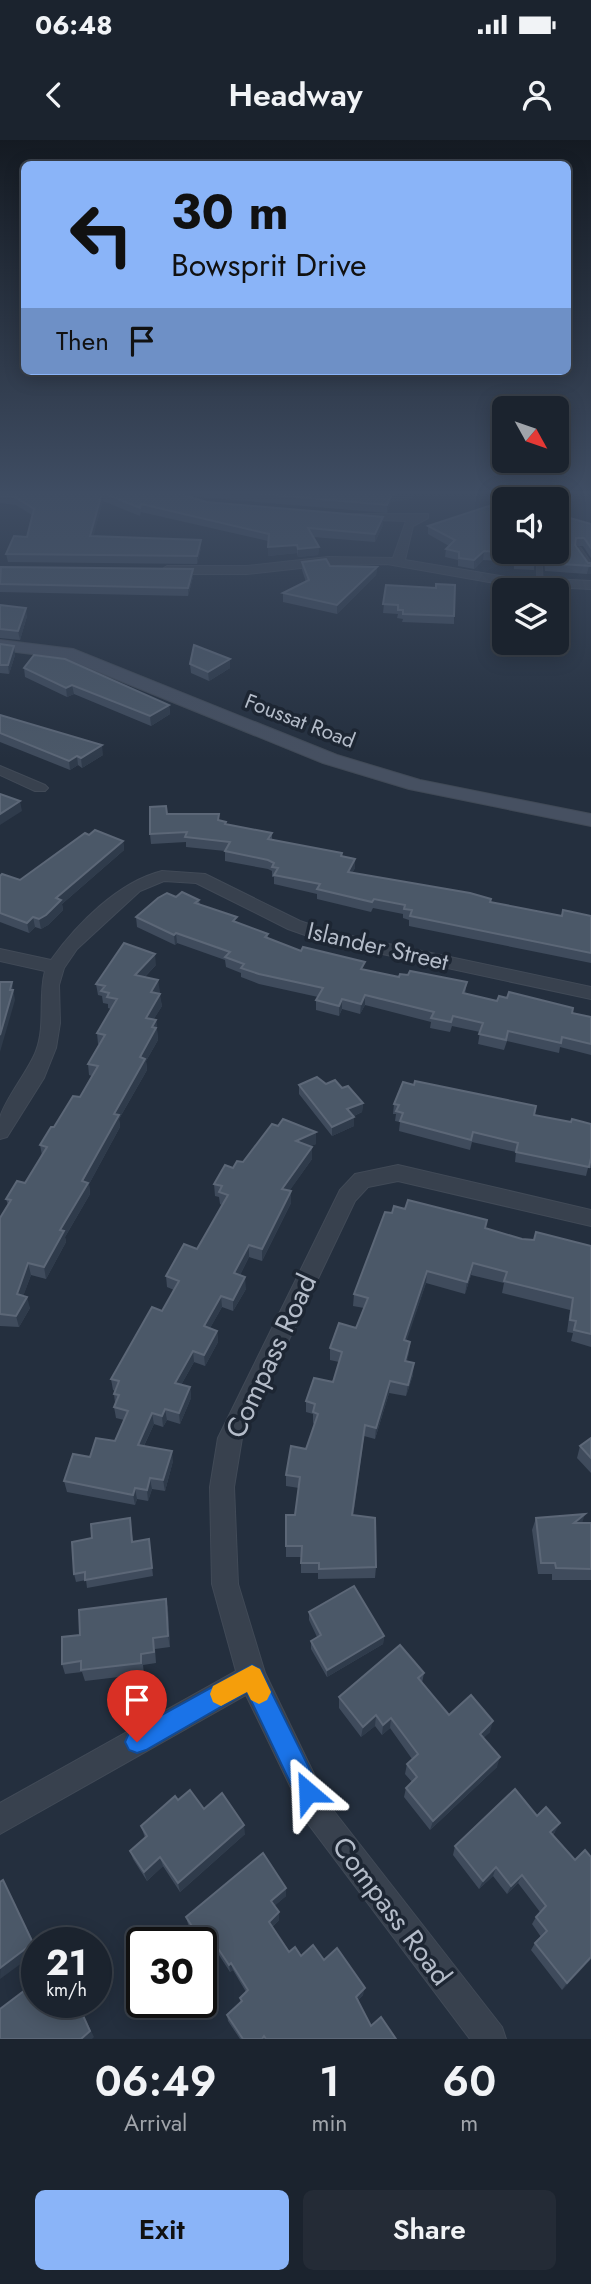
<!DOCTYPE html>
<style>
:root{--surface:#1b232e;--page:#242b36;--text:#f1f3f6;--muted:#a0a4aa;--line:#39404a;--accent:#8ab4f8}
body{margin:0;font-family:Jost,sans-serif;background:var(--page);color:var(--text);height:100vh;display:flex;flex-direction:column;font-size:26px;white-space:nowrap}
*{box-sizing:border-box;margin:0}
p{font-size:23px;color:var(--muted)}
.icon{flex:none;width:38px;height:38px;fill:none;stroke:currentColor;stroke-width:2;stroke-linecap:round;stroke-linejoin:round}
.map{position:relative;height:1899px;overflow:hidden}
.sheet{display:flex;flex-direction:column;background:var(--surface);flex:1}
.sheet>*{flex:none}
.top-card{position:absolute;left:21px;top:21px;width:550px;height:214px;border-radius:10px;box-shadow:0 4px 18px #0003,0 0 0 2px var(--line);background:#8ab4f8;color:#111;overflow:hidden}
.needle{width:46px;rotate:130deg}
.controls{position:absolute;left:492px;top:256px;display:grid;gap:14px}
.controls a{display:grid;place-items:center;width:77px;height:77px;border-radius:10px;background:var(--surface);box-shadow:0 4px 18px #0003,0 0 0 2px var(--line);font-size:35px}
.speed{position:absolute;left:21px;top:1787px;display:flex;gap:14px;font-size:35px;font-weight:700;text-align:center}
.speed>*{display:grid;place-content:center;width:91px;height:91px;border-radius:50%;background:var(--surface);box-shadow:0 4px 18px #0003,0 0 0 2px var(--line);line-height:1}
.speed small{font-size:18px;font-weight:400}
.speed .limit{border:4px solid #111;border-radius:10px;background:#fff;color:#111}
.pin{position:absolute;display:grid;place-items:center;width:60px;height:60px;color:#fff;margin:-72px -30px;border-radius:50% 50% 50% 0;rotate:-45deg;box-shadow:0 0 7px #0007}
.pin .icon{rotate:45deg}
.me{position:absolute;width:77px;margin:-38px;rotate:334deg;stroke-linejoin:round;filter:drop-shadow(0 0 5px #0008)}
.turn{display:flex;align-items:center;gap:24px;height:147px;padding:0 35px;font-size:32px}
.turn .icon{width:91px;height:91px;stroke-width:2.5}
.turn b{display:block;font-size:49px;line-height:60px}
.then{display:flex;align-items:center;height:66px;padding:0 35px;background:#0003;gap:14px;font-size:26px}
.eta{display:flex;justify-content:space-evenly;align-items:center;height:119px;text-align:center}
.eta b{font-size:42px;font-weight:600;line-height:49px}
.action{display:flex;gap:14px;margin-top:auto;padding:14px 35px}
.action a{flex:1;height:80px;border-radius:10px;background:var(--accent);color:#111;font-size:28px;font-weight:600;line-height:80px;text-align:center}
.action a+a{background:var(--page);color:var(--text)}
.status{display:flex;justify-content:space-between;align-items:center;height:49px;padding:0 35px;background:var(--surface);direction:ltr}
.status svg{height:19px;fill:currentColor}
header{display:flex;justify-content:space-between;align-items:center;height:91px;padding:0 35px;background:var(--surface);font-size:32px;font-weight:600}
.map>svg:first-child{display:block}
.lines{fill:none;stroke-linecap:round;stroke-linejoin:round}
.lane-casing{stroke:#414a57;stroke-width:7}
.street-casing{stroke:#414a57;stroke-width:2}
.secondary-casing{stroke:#414a57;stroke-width:2}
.lane{stroke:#38414e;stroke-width:6}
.street{fill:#38414e;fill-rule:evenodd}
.secondary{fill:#465061;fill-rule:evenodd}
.wall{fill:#3f4b5c}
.shaded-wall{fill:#2f3b4b}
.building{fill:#4b5868;stroke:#5c6777;stroke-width:2}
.route{fill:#1a73e8;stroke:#114b97;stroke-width:2}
.slow{fill:#f59e0b}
.labels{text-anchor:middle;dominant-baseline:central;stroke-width:7;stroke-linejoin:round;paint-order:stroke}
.far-street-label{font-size:21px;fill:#b4bcc9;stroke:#1d2633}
.street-label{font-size:24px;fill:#b4bcc9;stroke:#1d2633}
.near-street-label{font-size:28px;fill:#b4bcc9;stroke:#1d2633}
</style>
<div class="status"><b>06:48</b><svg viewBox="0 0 49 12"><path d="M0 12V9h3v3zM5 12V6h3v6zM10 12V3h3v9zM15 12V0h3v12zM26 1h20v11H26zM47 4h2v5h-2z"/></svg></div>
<header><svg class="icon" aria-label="back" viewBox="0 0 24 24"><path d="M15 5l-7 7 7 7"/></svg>Headway<svg class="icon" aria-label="person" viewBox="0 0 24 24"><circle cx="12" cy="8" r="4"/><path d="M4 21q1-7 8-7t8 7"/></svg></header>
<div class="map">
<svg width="591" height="1899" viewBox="0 0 591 1899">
<rect width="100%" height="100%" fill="#242f3e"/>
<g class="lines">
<g class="lane-casing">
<g id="lane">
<path d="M579,410L591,427"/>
<path d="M539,411L540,442"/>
</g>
</g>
<g class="street-casing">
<g id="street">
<path d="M356,374H428V378L413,386L405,420L506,437L591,441V449L506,445L387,424L328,425L247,434H167L161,430L167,426H247L328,417L393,418L406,381L352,379V375Z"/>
<path d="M0,626L45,645L48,648L45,651H35L0,635Z"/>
<path d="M162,731L205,734L300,781L332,792L591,847V859L322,801L288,789L196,743L164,741L140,751L77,809L64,828L59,845L60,883L56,908L44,938L7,997L0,999C0,993 0,984 0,978C3,962 29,930 36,911C46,885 38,857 45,831L0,821V809L51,820C77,784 118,742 162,731Z"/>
<path d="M398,1025L591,1070V1086L398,1041L368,1047L355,1061L242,1298L234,1347L238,1444L265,1533L329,1665L502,1887L506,1899H470L309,1685L246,1555L0,1694V1663L236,1531L212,1444L210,1347L218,1298L340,1050L355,1034Z"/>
</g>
</g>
<g class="secondary-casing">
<path id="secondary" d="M0,500L73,509L337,615L420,640L591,674V686L409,649L323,623L64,518L0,510Z"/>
</g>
<use href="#lane" class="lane"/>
<use href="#street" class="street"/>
<use href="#secondary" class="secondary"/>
</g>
<g class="wall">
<path d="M0,353H416L411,359L391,362L387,373L187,356L206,362L383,385L375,402L313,397L319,407L318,415L298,417L297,413L268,416V401L141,372L140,376L103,361L93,396L201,408L197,424L8,422L6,414L27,397L32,375L16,365L0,363Z"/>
<path d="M591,384V418L583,406H576L588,423H591L587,434L545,431L543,411H556Z"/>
<path d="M428,386L535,411L534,430L514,429V422L483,420L474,429L458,426V420L445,417L446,409L449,406L428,394Z"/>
<path d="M302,422L330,426L377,427L376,435L337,474L283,462V453L306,442L302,430Z"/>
<path d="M0,429H193V437L188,456L0,452Z"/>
<path d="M386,445L454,476V484L402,482L403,479L397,478L398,474L383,473Z"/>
<path d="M499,450L504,451V476L498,475Z"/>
<path d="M0,465L27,476L20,500L0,498Z"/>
<path d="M0,504L15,515L9,534L0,533Z"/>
<path d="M230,519V528L209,541L191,533L190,524Z"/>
<path d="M24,528L169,565L170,574L151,586L74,554L67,557L25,537Z"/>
<path d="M0,575L103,615L82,628L78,625L70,630L0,602Z"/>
<path d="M167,674L219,681L226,684L272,693V700L342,716L355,728L352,733L491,759V762L562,776H591V823L409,786V780L403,778V774L373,768L371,772L317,759V754L274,744V737H272V731L268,729L225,721V711L186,707V702L151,704L150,694Z"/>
<path d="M89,695L123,701L124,710L62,764L63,770L48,785L41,789L35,787L29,793L0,782V736L20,740Z"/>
<path d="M176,757L199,760L200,765L237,783L268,794V799L301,811L365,830L399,837L467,842L465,854L497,861L572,873L591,877V915L560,907L559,913L507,901L504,910L478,904L480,892L452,886L450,892L430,888L431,882L365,865L360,874L342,869L339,876L316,870V860L318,857L259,844L241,837V833L226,827L225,820L177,803L175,805L137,787L136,777Z"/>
<path d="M156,825L145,837L160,852L159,854L162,866L153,880H156L158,900L146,921L147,930L119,979L120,987L89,1044L90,1054L65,1097L66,1102L46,1139L31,1135L23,1156L30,1168L19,1187L0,1186V1078L8,1065L6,1059L25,1043L42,1015L40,1005L80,957L92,936L89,935L88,924L99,904H98L97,893L111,869L108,868V864L103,863L102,856L98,855L96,844Z"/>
<path d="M326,944L342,948L363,963L362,972L354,976V986L332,996L299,954V945Z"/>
<path d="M394,964L534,975L571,982L591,984V1028H588L586,1036L515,1022L516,1012L472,1002L470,1010L399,991L400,982L395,981L396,974H393Z"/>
<path d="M278,986L316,992V1004L310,1006L312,1019L289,1051L291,1063L262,1121L249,1117L240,1135L246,1149L233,1171L222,1167L210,1188L217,1191L218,1202L205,1226L194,1222L181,1245L190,1247L191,1258L180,1284L167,1280L163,1287L154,1284L144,1306L173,1321L165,1351L152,1349L148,1361L137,1359L135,1365L67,1352L64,1341L90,1317L115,1301L124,1280L116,1278L114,1267L115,1263L114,1254L115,1251L113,1250L111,1239L162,1171L174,1150L167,1147L166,1136L197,1109L222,1065L220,1064L219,1057L215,1056L214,1044L233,1028L243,1022Z"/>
<path d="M486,1089L522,1099L591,1106V1207L571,1201L573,1193L567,1192L570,1170L502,1153L504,1143L471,1135L465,1154L426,1143L406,1201L410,1202L407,1221L413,1235L406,1256L389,1253L375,1299L364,1296L353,1375L376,1427L375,1438L318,1439V1433H301V1417H286V1375H295L299,1348L286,1346V1335L306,1309L314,1284L313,1283V1274L306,1272V1261L333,1242L339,1222L330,1220V1208L356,1188L364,1168L353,1166L354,1154Z"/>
<path d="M591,1298V1333L577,1318L580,1306Z"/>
<path d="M536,1378L591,1383V1440H552V1434H538L532,1390Z"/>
<path d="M131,1386L133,1402L149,1399L153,1436L87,1448L86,1440L76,1442L74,1434L92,1398Z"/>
<path d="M166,1459L168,1470L170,1507L155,1509L156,1523L143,1525L144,1534L85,1541L82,1532L65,1534L62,1524L80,1495Z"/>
<path d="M309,1472L384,1496L383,1504L327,1537L311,1509V1501L317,1497L309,1480Z"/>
<path d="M424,1533L422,1543L449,1575L490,1592L483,1598L497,1627L430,1690L404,1657L406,1648L412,1642L405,1634L407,1624L412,1619L390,1588L382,1595L375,1586L361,1597L339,1568V1557Z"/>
<path d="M178,1660L204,1669L245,1694L180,1752L163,1726L147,1741L133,1719L130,1711L145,1698L141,1686Z"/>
<path d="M537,1676L555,1692L553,1695L591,1819L562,1850L531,1810L535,1803L541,1797L532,1784L536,1777L540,1772L518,1743L507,1754L493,1736L479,1749L453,1715L455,1706Z"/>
<path d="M286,1748V1756L274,1766L279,1780L272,1787L289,1812L301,1816L324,1820L363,1855L358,1860L371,1886L396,1899H240L228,1881L227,1875L241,1862L240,1858L246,1852L233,1830L230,1832L219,1815L211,1821L201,1805V1802H199L188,1784L186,1777Z"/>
</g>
<g class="shaded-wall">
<path d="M102,353L103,361L91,404L90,396Z"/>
<path d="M397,353H416L411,359L391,362L387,373V365L392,354Z"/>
<path d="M383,377V385L375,402V394Z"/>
<path d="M201,400V408L197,424V416Z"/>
<path d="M297,405V413L268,416V407Z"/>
<path d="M319,407L318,415L298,417V409Z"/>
<path d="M484,411L483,420L474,429V420Z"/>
<path d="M589,426H591V434H587Z"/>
<path d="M377,427L376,435L337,474V465Z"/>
<path d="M193,429V437L188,456V448Z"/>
<path d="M26,468L27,476L20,500L18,491Z"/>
<path d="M14,506L15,515L9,534L8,525Z"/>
<path d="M230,519V528L209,541L208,532Z"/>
<path d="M72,545L74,554L67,557L66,548Z"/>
<path d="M169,565L170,574L151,586L150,576Z"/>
<path d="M102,605L103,615L82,628L81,618Z"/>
<path d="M77,616L78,625L70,630L69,621Z"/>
<path d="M20,661L22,671L0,685V674Z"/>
<path d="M123,701L124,710L62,764L63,770L48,785L41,789L39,779L56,758Z"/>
<path d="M355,719V728L348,742V732Z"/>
<path d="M33,777L35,787L29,793L27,783Z"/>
<path d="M176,793L177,803L175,805L174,795Z"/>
<path d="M155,814L156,825L136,846L135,835Z"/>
<path d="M158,840L160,852L153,863L151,852Z"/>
<path d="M12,842L15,860L0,912V895Z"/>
<path d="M160,854L162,866L147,890L146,878Z"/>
<path d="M365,855V865L360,874L361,864Z"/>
<path d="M342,859V869L339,876V866Z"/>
<path d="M156,880L158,900L146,921L147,930L119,979L120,987L89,1044L90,1054L65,1097L66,1102L46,1139L44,1127L140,917L152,887Z"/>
<path d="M363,963L362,972L347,979V969Z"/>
<path d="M354,977V986L332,996V987Z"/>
<path d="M316,992V1004L296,1013V1001Z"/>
<path d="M312,1007V1019L283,1060L282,1049Z"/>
<path d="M291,1051V1063L262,1121V1109Z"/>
<path d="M249,1105V1117L235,1145L234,1133Z"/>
<path d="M28,1123L31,1135L20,1165L17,1154Z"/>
<path d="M473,1123L471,1135L465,1154L467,1142Z"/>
<path d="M427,1131L426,1143L403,1212L404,1200Z"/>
<path d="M245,1137L246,1149L233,1171V1160Z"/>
<path d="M221,1156L222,1167L205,1197L204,1186Z"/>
<path d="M27,1157L30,1168L19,1187L16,1176Z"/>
<path d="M217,1191L218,1202L205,1226L204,1215Z"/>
<path d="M410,1202L409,1214L403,1232L405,1221Z"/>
<path d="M193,1211L194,1222L176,1254L175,1243Z"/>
<path d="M414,1223L413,1235L406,1256L408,1245Z"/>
<path d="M390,1241L389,1253L375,1299L376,1288Z"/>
<path d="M190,1247L191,1258L180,1284L179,1273Z"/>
<path d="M165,1269L167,1280L163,1287L162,1276Z"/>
<path d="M152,1273L154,1284L139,1316L138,1305Z"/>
<path d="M365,1285L364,1296L352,1386V1375Z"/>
<path d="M172,1311L173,1321L165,1351L163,1340Z"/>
<path d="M150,1338L152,1349L148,1361L147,1350Z"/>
<path d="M135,1348L137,1359L135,1365L133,1355Z"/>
<path d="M585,1374L581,1387L574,1383Z"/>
<path d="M166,1459L168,1470L170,1507L168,1496Z"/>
<path d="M384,1496L383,1504L327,1537V1530Z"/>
<path d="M376,1575L375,1586L361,1597L363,1587Z"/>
<path d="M391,1578L390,1588L382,1595L383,1585Z"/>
<path d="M493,1581L490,1592L477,1604L480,1594Z"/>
<path d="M500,1617L497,1627L430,1690L433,1681Z"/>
<path d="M560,1683L555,1692L546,1701L550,1692Z"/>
<path d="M244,1685L245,1694L180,1752L178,1743Z"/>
<path d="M160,1717L163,1726L147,1741L144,1732Z"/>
<path d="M496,1727L493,1736L479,1749L483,1741Z"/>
<path d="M522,1735L518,1743L507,1754L511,1746Z"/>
<path d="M3,1740L37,1809V1812L0,1839Z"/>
<path d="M286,1748V1756L271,1769V1761Z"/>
<path d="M279,1772V1780L269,1789V1782Z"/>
<path d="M217,1807L219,1815L211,1821L210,1814Z"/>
<path d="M591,1817V1819L562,1850L567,1843Z"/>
<path d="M231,1823L233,1830L230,1832L229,1825Z"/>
<path d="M365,1848L363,1855L355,1863L356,1857Z"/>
<path d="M77,1862L94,1897L92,1899H81Z"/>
</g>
<g class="building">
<path d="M0,353H102L90,396L201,400L197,416L6,414L14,396L27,397L34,369L15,357L0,356Z"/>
<path d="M103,353H178L206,362L383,377L375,394L308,388L319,407L298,409L297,405L268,407L269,394L141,364L140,368Z"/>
<path d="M250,353H397L392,354L387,365Z"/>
<path d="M498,363H503L504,365V411H535V422L515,420V413L484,411L474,420L459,418V412L446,409L455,400L428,386Z"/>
<path d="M563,376L591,384V408L584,398H576L575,405L588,423H591V426L546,423L545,411H556V383Z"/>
<path d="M326,419L330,426L377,427L337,465L283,453L309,440L302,422Z"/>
<path d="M1,427L193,429L188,448L0,444Z"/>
<path d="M436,444L455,445L454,476L403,474V470H398V465L383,464L386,445L436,448Z"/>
<path d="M499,450L504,451V467H499Z"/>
<path d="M0,465L26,468L18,491L0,489Z"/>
<path d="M0,504L14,506L8,525H0Z"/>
<path d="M194,505L230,519L208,532L190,524Z"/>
<path d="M34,515L65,519L169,565L150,576L72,545L66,548L24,528Z"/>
<path d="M0,575L102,605L81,618L77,616L69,621L0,593Z"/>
<path d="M0,654L20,661L0,674Z"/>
<path d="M166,666L167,674H219L218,680L226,682L225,684L272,693L268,699L342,713L341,716L355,719L348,732L470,753L491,759L490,762L562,776L563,770L591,776V813L410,776L412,770L404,769L405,765L374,759L372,762L317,749L320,744L274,735L278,728L272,727L274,723L268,720L225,711L230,702L185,697L187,692L150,694V667Z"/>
<path d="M95,690L123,701L56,758L61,760L46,775L39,779L33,777L27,783L0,773V736L2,734L20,740L85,693L89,695Z"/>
<path d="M182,752L199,760L195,763L237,777L233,781L268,794L265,797L301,811L303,807L365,822L361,829L399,837L400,834L408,835L410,831L467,842L463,853L497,861L499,856L507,858L509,852L573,868L572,873L591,877V904L562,897L561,903L508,891L506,900L479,894L483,883L453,876L451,882L431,878L434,872L365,855L361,864L342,859L339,866L316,860L323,848L259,834L241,828L244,824L225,817L230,812L176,793L174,795L136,777L158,758L167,753L176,757Z"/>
<path d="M124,803L155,814L135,835L158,840L151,852L160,854L146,878L156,880L152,887L156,888L140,917L145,919L114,974L119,975L82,1041L88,1043L60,1090L64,1091L44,1127L28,1123L17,1154L27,1157L16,1176L0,1174V1078L11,1060L6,1059L17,1041L25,1043L47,1007L40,1005L51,987H54L73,956L80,957L98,926L88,924L105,895L97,893L117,859L107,857L109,853L101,851L105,846L96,844Z"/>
<path d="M0,842H12L10,850H13L0,895Z"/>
<path d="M317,937L326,944L335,940L342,948L348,946L363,963L347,969L354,977L332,987L299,945Z"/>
<path d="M415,941L536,966L534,975L571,982L572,979L591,984V1018L589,1027L516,1012L518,1003L473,992L471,1000L400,981L403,973L396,971L399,965L394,964L403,942L414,945Z"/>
<path d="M283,979L316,992L296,1001L312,1007L282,1049L291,1051L262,1109L249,1105L234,1133L245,1137L233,1160L221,1156L204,1186L217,1191L204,1215L193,1211L175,1243L190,1247L179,1273L165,1269L162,1276L152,1273L138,1305L172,1311L163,1340L150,1338L147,1350L135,1348L133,1355L64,1341L73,1314L90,1317L96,1298L115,1301L128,1271L114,1267L119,1255L114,1254L119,1241L111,1239L152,1167L162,1171L179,1141L166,1136L184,1104L197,1109L228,1055L219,1052L222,1046L214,1044L225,1025L233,1028L237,1021L243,1022L272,984L278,986Z"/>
<path d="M408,1060L487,1080L485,1088L522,1099L534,1100L536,1092L591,1106V1194L574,1190L576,1181L570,1180L573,1158L504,1141L507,1132L473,1123L467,1142L427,1131L404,1200L410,1202L405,1221L414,1223L408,1245L390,1241L376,1288L365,1285L352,1375L375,1378L376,1427L319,1429V1423H301L302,1406H286V1375H295L300,1337L286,1335L291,1306L306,1309L318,1274L313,1272L315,1264L306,1261L314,1238L333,1242L342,1212L330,1208L339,1183L356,1188L368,1158L354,1154L385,1072L392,1073L394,1066L405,1069Z"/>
<path d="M591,1298V1318L580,1306Z"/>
<path d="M585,1374L574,1383H591V1429L556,1428L555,1423H541L536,1378Z"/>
<path d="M130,1378L132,1402L149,1399L152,1428L85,1440V1432L74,1434L72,1402L92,1398L91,1384Z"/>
<path d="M354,1446L384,1496L327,1530L311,1501L321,1495L309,1472Z"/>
<path d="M166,1459L168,1496L153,1498L154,1512L141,1514V1523L81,1530V1521L62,1524V1497L80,1495L79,1470Z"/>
<path d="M400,1505L424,1533L418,1538L449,1575L471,1555L493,1581L480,1594L500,1617L433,1681L406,1648L417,1637L407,1624L418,1614L391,1578L383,1585L376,1575L363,1587L339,1557Z"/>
<path d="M515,1649L537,1676L546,1667L560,1683L550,1692L575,1720L585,1710L591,1717V1817L567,1843L535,1803L547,1791L536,1777L546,1766L522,1735L511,1746L496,1727L483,1741L455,1706Z"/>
<path d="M190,1650L204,1669L222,1653L244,1685L178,1743L160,1717L144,1732L130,1711L147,1696L141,1686L175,1656L178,1660Z"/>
<path d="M263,1713L286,1748L271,1761L279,1772L269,1782L289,1812L295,1807L301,1816L313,1805L324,1820L337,1808L365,1848L356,1857L371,1886L381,1877L396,1899H266L264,1896L262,1899H243L227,1875L242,1861L240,1858L248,1850L231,1823L229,1825L217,1807L210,1814L186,1777Z"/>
<path d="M3,1740L33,1803L0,1828V1742Z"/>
<path d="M37,1841V1862H50L53,1868L61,1862H77L90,1891L81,1899H0V1869Z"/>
</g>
<linearGradient id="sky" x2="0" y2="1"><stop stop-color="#141a22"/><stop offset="0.57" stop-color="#3f4d63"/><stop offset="1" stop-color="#3f4d63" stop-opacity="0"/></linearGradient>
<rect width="591" height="619" fill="url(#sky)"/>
<path class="route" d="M252,1525L260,1529L317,1644L320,1652L317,1661L308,1664L299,1661L247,1552L146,1610L137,1613L129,1610L125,1602L129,1593Z"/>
<path class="slow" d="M252,1525L260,1529L271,1552L267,1560L259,1564L251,1560L247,1552L221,1566L213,1562L210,1554L213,1546Z"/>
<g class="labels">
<g class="far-street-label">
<text transform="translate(300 581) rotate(21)">Foussat Road</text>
</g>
<g class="street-label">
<text transform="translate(378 806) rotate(13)">Islander Street</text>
</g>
<g class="near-street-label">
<text transform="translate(271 1216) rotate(-65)">Compass Road</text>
<text transform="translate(392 1771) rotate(53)">Compass Road</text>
</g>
</g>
</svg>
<div class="controls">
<a><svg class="needle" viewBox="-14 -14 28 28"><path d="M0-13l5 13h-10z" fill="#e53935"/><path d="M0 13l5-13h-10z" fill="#a0a4aa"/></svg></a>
<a><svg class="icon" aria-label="sound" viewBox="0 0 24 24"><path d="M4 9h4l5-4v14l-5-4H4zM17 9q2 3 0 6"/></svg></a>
<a><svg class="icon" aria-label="layers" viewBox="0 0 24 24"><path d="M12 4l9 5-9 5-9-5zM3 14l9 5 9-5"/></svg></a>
</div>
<div class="speed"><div>21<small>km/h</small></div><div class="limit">30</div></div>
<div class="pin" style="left:137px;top:1602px;background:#d93025"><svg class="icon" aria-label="arrive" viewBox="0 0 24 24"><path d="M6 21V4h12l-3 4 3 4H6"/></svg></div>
<svg class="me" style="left:308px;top:1652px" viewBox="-20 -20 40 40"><path d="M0-17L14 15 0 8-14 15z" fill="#1a73e8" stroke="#fff" stroke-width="4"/></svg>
<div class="top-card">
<div class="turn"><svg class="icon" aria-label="left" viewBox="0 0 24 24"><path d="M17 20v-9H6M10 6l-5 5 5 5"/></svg><div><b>30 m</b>Bowsprit Drive</div></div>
<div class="then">Then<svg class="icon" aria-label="arrive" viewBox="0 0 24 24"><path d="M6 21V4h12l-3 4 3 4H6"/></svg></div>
</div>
</div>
<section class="sheet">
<div class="eta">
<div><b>06:49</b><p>Arrival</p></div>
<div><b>1</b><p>min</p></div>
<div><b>60</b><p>m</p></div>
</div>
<div class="action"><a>Exit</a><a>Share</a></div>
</section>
